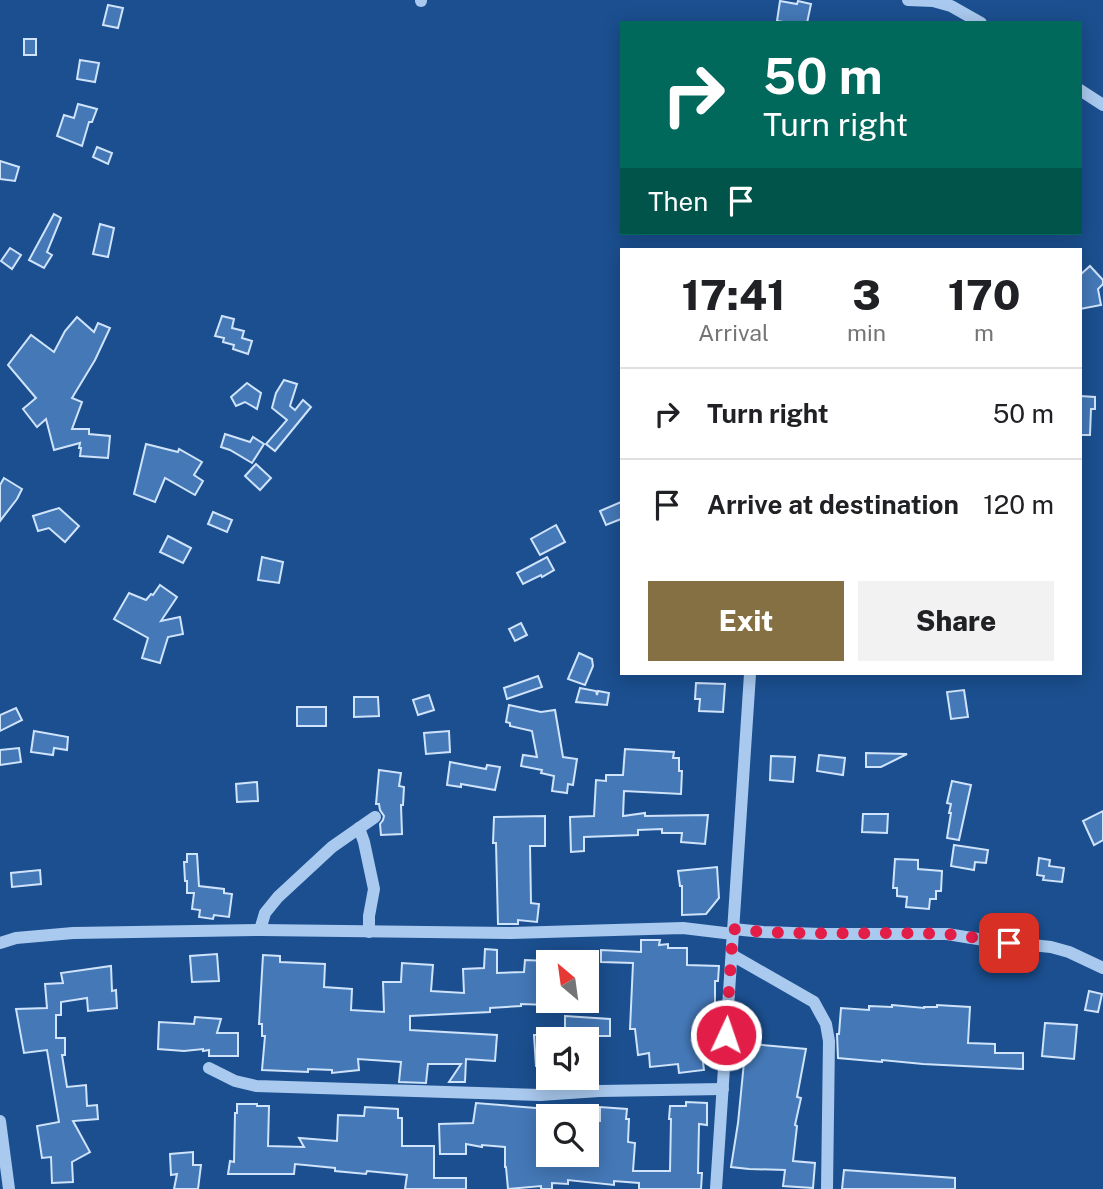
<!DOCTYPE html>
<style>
:root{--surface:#fff;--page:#f2f2f2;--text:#202124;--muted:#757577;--line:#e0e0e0;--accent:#847042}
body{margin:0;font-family:"Public Sans",sans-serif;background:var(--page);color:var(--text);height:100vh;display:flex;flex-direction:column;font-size:26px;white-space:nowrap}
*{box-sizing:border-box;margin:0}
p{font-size:23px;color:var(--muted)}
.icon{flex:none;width:38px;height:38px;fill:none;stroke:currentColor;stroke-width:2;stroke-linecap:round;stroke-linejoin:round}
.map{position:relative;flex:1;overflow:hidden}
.side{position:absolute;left:620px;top:248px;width:462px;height:427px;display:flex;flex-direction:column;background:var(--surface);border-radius:0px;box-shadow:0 4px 18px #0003}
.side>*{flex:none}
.top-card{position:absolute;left:620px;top:21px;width:462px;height:214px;border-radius:0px;box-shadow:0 4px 18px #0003;background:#00695c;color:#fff;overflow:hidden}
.needle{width:46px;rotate:331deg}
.fabs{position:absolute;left:536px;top:950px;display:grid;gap:14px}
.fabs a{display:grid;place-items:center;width:63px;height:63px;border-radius:0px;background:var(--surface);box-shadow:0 4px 18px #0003;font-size:35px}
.pin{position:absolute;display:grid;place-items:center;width:60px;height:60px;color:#fff;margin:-30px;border-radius:14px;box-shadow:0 4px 10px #0006}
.me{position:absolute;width:77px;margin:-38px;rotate:3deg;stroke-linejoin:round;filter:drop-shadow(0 0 5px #0008)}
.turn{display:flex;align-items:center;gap:24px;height:147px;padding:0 28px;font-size:32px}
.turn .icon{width:91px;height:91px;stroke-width:2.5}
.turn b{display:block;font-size:49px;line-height:60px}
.then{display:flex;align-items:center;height:66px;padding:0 28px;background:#0003;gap:14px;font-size:26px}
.eta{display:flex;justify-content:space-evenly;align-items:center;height:119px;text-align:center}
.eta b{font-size:42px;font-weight:800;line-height:49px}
.primary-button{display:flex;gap:14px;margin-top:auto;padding:14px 28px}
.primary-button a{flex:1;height:80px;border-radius:0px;background:var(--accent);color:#fff;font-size:28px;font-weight:800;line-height:80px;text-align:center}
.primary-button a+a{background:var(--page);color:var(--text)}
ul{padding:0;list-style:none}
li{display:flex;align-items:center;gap:21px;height:91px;padding:0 28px;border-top:2px solid var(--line)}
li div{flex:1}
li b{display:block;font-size:26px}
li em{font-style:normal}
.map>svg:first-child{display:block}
.building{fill:#4478b7;stroke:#cfe3fa;stroke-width:2}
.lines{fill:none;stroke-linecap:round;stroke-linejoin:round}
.minor{stroke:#a9c9ee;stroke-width:12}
.route{stroke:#e11d48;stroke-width:12;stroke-dasharray:0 21.6}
</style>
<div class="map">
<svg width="1103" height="1189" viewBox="0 0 1103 1189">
<rect width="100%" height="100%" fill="#1b4f8f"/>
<g class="building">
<path d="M780,1L797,4L798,1L811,4L807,23H789L777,21Z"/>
<path d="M108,5L123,8L118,28L103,25Z"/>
<rect x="24" y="39" width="12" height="16"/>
<path d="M80,60L99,63L95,82L77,79Z"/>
<path d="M78,104L97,109L92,122H89L82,146L57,136L64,115L74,118Z"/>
<path d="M97,147L112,153L108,164L93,157Z"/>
<path d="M0,161L19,167L15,181L0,179Z"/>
<path d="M54,214L61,218L47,252L52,255L44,268L29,260Z"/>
<path d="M100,224L114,228L108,257L93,254Z"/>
<path d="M10,248L21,255L12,269L1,261Z"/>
<path d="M1090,266L1103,280V284L1098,289L1101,305L1080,309V275Z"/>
<path d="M222,316L234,319L232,328L244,331L242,338L252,341L248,354L233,349L234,345L223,342L224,338L215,336Z"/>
<path d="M77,317L94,332L98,323L110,328L95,360L72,398L82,402L72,429H89V434L110,436L108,458L80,456L81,448H79L80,443L54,450L46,419L37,427L23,409L36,398L8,365L31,335L54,352L65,331Z"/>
<path d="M284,380L297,384L290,406L295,410L303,400L311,407L275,451L266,444L287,420L272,408L276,393Z"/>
<path d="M247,383L261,393L257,409L245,402L236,406L231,397Z"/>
<path d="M1080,396L1095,397V409H1091L1090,435H1080Z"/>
<path d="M225,434L250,442L253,437L264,444L252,463L230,450L221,447Z"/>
<path d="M146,444L178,452L179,449L202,462L194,475L203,481L195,495L165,478L155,502L134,494Z"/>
<path d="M256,464L271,478L260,490L245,476Z"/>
<path d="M4,478L22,489L17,499L0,521V485Z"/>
<path d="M621,502V519L606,525L600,511Z"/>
<path d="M59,508L79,526L65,542L49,528L38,531L33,516Z"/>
<path d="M213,512L232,520L227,532L208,524Z"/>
<path d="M556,525L565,542L540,555L531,539Z"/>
<path d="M168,536L191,548L183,563L160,552Z"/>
<path d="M262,557L283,562L279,583L258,580Z"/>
<path d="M547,557L554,570L542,577L541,575L523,584L517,573Z"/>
<path d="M160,585L177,597L161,621L180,617L183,634L168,637L160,663L142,658L148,638L114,619L129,593L146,600L151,594L153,595Z"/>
<path d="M521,623L527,635L515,641L509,629Z"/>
<path d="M579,653L592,659L593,666L585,685L568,679Z"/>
<path d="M538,676L542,687L507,699L504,688Z"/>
<path d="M696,683L725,684L723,712L699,711L700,699H695Z"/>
<path d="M580,688L596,691L597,695L598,691L609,693L607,705L576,702Z"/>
<path d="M964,690L968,717L951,719L947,692Z"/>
<path d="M429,695L434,710L418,715L413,700Z"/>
<path d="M354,697H378L379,716L354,717Z"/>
<path d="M509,705L541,712L555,710L563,757L577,759L573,785L568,784L567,793L552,791L554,776L541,773L542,770L521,766L523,755L537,757L532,731L510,726V723L506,722Z"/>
<rect x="297" y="707" width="29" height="19"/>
<path d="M16,708L22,720L0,731V715Z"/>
<path d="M34,731L68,737L67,750L54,748L53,755L31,752Z"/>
<path d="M449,731L450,752L426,754L424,733Z"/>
<path d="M19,748L21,762L0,765V750Z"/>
<path d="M625,749L674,752L673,758H679V771H682L681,794L624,791L623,816L645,813V816L708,815L705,844L681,842L682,833H662V829L638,830V835L584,837V851L571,852L570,817L594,816L596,780L606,781V775H623Z"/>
<path d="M866,753L907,754L881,767H866Z"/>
<path d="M819,755L845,758L843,775L817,771Z"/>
<path d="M771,756L795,757L793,782L770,780Z"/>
<path d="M450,762L486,769L487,765L500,767L495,790L461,784V787L447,785Z"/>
<path d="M379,770L401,773L399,786L404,787L403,805H401L402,834L381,835L380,824L383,820L384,816L380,810L379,804H376Z"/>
<path d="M952,781L971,785L959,840L947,838L951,813H949L951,804L947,803Z"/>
<path d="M257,782L258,801L237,802L236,784Z"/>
<path d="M1103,811V840L1094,845L1083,821Z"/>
<path d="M863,814H888L887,833L862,832Z"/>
<path d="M545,816V846H530L531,903L539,904L537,922L518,920V924H498L496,843H493L494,817Z"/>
<path d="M954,845L988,850L986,863L975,862L974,870L951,866Z"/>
<path d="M187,854H197L199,886L224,889V893L232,894L229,917L214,915L213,919L199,917L200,910L192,909L194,893H187V881H185L184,862H187Z"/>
<path d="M1039,858L1050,860L1049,866L1064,868L1062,882L1043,880L1044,876L1037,875Z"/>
<path d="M895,859L918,860V869L942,871L941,891H936V899H930L929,909L906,907L907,897L897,896V888H893Z"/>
<path d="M717,867L719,898L706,914L682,915V886H680L678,871Z"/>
<path d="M40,870L41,884L12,887L11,873Z"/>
<path d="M641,940H660L659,945L668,944V948H687V965L719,966L718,981H715V1018L697,1017L704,1070L679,1073L678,1064L650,1067L649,1053L638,1055L635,1029H630L633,963L601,962V950L641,952Z"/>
<path d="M485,949L497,950V973L524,972L525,960L548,961V1005L521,1004V1006L490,1008V1012L410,1016V1030L497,1035L495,1061L466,1059L465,1082H449L461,1064H428L426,1083L399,1082L401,1062L358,1059L359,1070L332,1073V1070L308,1069V1072L262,1070L265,1036H262V1024H259L263,955L280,956V962L325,964L324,987L352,989L351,1010L384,1012L383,982H401L402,963L433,965L431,991L464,993L463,969L484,968Z"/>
<path d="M217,954L219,981L192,982L190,956Z"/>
<path d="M111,966L112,991L116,990L117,1008L88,1011L87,998L61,1002V1015H56V1038H65V1055H62L67,1087L86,1085L87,1106L97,1105L98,1119L73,1121L90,1152L72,1162L73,1182L52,1183L51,1157L42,1158L37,1126L59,1122L47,1050L24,1053L16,1009L47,1008L45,984L63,983L61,973Z"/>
<path d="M1089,991L1102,994L1098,1012L1085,1010Z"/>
<path d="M892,1005L924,1008V1007H937V1005L970,1007L968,1043L995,1044V1053H1023V1069L923,1064L882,1060V1062L838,1058L837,1034H839L841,1008L869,1010V1006L892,1007Z"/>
<path d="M565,1016L610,1019V1036H596V1040H565Z"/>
<path d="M195,1017L221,1019L217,1033H238V1056H209V1050L203,1051V1049L184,1051L158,1049L159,1022L194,1024Z"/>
<path d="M1045,1023L1077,1025L1074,1059L1042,1056Z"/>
<path d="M534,1035H548V1066H536Z"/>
<path d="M752,1044L806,1049L797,1097L801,1098L795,1125L797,1126L793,1161L815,1163L813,1188L783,1186L785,1170L749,1169L731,1167L738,1123L745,1052L751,1053Z"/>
<path d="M686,1102L707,1103V1125L699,1124L698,1173H702L701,1189H639V1183L614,1181V1185L568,1180V1184L552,1183V1189H541V1186L508,1189L506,1167H505V1147L482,1145V1147L466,1144V1154H440L439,1124L473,1123L476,1103L548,1109V1155H586V1120L600,1121V1107L627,1109L626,1119H629L628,1142L635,1143L633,1171H670L671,1119H669L670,1106H686Z"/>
<path d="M237,1104H257V1106H269L268,1146L304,1147L299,1138L337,1141L338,1115L364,1116L365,1107L398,1109V1118H402V1146H434V1178H466V1189H405L407,1175L367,1171L366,1174L335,1171V1168L295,1164L294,1174H228L230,1161L234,1162L235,1113H237Z"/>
<path d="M193,1152V1165H201L198,1189H174L177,1174L171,1175L170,1154Z"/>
<path d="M844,1170L955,1178V1189H842Z"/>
</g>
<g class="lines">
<g class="minor">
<path d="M908,0L933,1L951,6L981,23"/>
<path d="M421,1V0"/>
<path d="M1080,90L1103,105"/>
<path d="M359,828L364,842L374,889L369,916V932"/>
<path d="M733,929L763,932L821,934H947L984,940L1051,947L1069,952L1103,968"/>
<path d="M260,930L265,913L278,897L332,847L375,817"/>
<path d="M0,943L16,938L73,933L134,932L260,930L511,933L683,928L733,934"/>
<path d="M732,955L814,1002L826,1024L829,1041L827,1189"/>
<path d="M209,1068L235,1081L256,1086L540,1095L599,1091L723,1089"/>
<path d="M0,1121L9,1189"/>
<path d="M716,1189L750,674"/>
</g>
</g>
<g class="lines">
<path class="route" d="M726,1035L733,929C803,937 874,931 944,934C966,935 987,941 1009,943"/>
</g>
</svg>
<div class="fabs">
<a><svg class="needle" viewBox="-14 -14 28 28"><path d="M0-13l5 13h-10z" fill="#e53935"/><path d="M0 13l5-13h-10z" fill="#757577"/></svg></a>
<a><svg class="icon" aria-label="sound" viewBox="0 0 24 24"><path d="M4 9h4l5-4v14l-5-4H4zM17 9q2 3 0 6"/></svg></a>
<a><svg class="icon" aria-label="search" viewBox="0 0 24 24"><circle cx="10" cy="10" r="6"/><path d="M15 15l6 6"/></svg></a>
</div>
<div class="pin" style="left:1009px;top:943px;background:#d93025"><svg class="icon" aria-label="arrive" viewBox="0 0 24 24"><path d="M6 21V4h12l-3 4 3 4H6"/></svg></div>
<svg class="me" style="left:726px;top:1035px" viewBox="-20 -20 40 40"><circle r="17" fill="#e11d48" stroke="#fff" stroke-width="3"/><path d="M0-11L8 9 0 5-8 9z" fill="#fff"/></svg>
<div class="top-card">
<div class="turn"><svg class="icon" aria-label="right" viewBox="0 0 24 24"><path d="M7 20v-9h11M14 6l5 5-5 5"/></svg><div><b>50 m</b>Turn right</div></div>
<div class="then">Then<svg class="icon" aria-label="arrive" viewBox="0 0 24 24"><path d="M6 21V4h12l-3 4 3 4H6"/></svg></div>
</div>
<section class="side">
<div class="eta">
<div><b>17:41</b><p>Arrival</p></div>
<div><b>3</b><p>min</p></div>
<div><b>170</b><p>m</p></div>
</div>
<ul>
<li><svg class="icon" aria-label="right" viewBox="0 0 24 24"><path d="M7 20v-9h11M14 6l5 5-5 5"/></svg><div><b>Turn right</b></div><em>50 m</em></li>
<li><svg class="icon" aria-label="arrive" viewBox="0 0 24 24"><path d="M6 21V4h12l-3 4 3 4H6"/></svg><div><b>Arrive at destination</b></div><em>120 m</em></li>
</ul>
<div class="primary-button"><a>Exit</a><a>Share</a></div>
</section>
</div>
